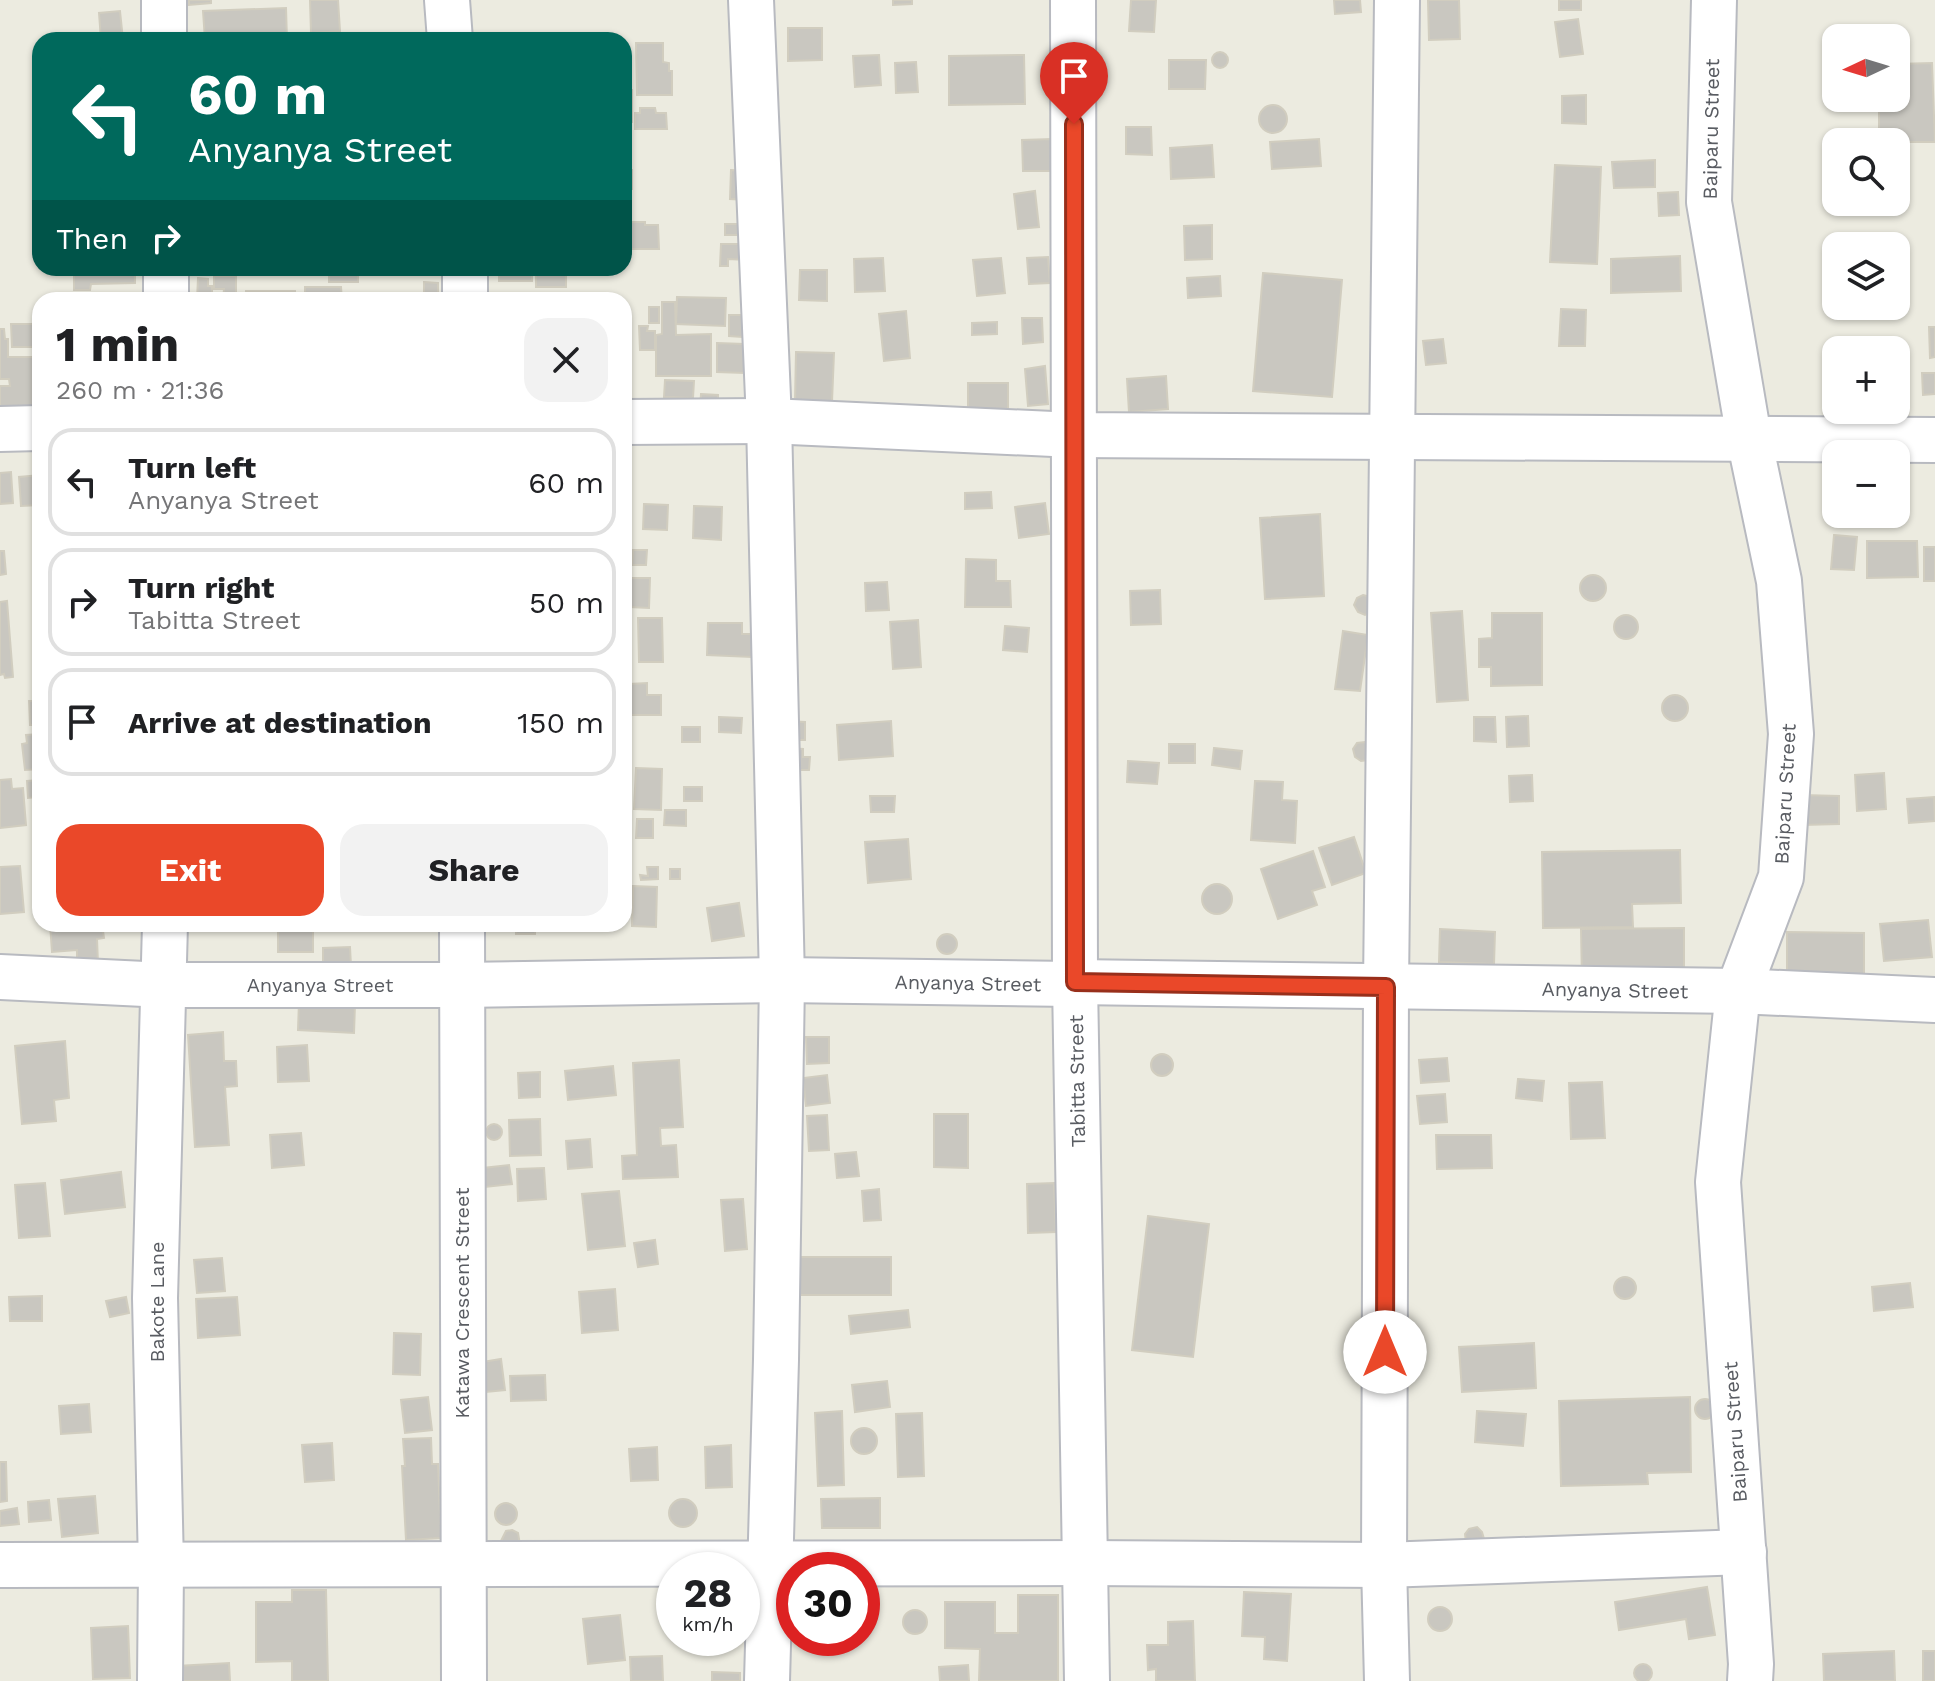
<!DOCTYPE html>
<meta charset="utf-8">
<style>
:root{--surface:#fff;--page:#f2f2f2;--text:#202124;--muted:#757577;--line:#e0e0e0;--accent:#ea4829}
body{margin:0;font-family:"Work Sans",sans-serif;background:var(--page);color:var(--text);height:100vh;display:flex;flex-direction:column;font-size:30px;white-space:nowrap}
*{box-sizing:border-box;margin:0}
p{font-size:26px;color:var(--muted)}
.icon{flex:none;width:44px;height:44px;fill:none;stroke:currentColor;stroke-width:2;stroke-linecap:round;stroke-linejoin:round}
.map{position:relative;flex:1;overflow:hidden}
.details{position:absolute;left:32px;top:292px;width:600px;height:640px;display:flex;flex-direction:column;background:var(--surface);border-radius:24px;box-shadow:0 2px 6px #0004}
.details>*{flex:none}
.banner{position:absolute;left:32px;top:32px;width:600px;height:244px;border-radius:24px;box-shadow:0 2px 6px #0004;background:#00695c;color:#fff;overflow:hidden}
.needle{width:52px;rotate:266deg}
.controls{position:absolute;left:1822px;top:24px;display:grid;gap:16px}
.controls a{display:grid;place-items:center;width:88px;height:88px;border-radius:16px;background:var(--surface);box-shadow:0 2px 6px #0004;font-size:40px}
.speed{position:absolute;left:656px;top:1552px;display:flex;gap:16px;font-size:40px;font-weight:700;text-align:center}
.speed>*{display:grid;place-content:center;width:104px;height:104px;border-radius:50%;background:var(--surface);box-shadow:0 2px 6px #0004;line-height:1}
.speed small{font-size:20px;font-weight:400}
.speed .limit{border:12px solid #d22;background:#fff;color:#111}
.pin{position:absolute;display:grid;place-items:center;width:68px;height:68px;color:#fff;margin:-82px -34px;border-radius:50% 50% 50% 0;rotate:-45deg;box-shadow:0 0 8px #0007}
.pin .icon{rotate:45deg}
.me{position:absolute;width:88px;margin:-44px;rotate:0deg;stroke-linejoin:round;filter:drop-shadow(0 0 6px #0008)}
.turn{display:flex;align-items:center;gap:28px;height:168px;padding:0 24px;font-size:36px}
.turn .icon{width:104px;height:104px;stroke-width:2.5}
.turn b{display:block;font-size:56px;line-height:68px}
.then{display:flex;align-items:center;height:76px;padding:0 24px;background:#0003;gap:16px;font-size:30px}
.round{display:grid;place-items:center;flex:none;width:84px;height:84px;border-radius:24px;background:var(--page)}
.summary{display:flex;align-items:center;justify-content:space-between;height:136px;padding:0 24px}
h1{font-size:48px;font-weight:700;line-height:60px}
.primary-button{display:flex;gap:16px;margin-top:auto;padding:16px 24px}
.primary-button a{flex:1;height:92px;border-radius:24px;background:var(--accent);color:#fff;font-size:32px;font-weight:700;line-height:92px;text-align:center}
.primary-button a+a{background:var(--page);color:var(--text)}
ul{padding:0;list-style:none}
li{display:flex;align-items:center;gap:24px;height:108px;margin:0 16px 12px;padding:0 8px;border:4px solid var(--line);border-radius:24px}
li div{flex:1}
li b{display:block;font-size:30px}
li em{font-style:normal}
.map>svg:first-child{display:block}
.building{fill:#c9c7c0;stroke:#d1cdbf;stroke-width:2}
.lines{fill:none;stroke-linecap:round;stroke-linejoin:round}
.street-casing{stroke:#b8bac0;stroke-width:48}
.street{stroke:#fff;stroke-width:44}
.route-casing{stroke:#982f1b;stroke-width:20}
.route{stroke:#ea4829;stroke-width:14}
.labels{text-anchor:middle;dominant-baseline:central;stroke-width:8;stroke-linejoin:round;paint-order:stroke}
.street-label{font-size:20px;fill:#595c62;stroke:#fff}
</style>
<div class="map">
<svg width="1935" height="1681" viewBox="0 0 1935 1681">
<rect width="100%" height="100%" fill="#ecebe0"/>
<g class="building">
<path d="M189,0H211V3L189,5Z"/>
<path d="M310,0H338L340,31L311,33Z"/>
<path d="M893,0H912V4L893,5Z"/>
<path d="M1131,0H1156L1154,32L1129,31Z"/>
<path d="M1334,0H1360L1361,12L1335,14Z"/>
<path d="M1428,0H1459L1460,39L1429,40Z"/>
<rect x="1559" y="0" width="22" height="10"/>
<path d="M286,8L287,40H205L203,11Z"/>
<path d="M120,11L123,40H101L99,13Z"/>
<path d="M1578,19L1583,54L1560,57L1555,22Z"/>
<path d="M788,28H822V60L788,61Z"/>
<path d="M636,43H663V62L669,63V71H672V95H637Z"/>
<circle cx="1220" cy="60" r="8"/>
<path d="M879,55L881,85L855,87L853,56Z"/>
<path d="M1024,55L1025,104L949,105V56Z"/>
<path d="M1169,60H1206L1205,89H1169Z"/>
<path d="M916,62L918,92L896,93L895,63Z"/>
<path d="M1932,63L1935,142H1879V104H1861V98H1896V64Z"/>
<rect x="624" y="90" width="8" height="32"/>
<path d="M1586,95V124L1562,123V96Z"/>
<circle cx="1273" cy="119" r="14"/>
<path d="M640,108H655L656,113H666L667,129H635V113H640Z"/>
<path d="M1126,127H1151L1152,155L1126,154Z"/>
<path d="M1052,139L1054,171H1023L1022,140Z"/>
<path d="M1319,139L1321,166L1272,169L1270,142Z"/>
<path d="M1212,145L1214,177L1171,179L1170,148Z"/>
<path d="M1655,160V187L1614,188L1612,162Z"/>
<path d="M1555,165L1601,167L1597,264L1550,262Z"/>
<path d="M624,170H632V189H628V199H624Z"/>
<path d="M731,170L748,171L747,200L730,199Z"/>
<path d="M1035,191L1039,227L1018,229L1014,194Z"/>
<path d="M1678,192L1679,215L1659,216L1658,193Z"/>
<path d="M624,222L625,230H630V222H645V225H658L659,249H626V262H624Z"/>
<path d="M725,224H740L741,235H725Z"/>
<path d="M1212,225V259L1185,260L1184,226Z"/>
<path d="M721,244H748L747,260L728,259V266H720Z"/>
<path d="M1680,256L1681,291L1611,293V259Z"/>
<path d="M1048,257L1050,283L1029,284L1027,258Z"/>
<path d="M883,258L885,291L855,292L854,259Z"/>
<path d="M1001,258L1005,293L977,296L973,260Z"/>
<path d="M74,268H123V273H135V283L91,284L90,290H74Z"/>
<path d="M319,268H358V282H329V270Z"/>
<rect x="499" y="268" width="33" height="13"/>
<path d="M800,270H827V301L799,300Z"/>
<rect x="536" y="272" width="30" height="15"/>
<path d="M1263,273L1342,280L1332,397L1253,391Z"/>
<path d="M214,276H236V300H223L224,289H214Z"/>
<path d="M1220,276L1221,296L1188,298L1187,278Z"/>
<path d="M198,278L208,279V286H212V297L222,298V300H197Z"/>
<path d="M424,282L438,283V300H424Z"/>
<path d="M305,287H341L342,300H305Z"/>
<rect x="246" y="291" width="49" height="9"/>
<path d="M677,297L726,298L725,326L676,324Z"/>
<path d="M662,302H675L676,335L711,334V376H656V335L662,334Z"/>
<rect x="649" y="307" width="10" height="16"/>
<path d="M1561,309L1586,310L1585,346H1559Z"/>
<path d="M906,311L910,358L884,361L879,314Z"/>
<path d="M729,315H743L742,337L729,336Z"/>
<path d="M1022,318H1042L1043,342L1023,344Z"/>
<path d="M997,322V334L972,335V323Z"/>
<path d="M11,324H35V347H12Z"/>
<path d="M639,326H648L647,331H655V350H640Z"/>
<path d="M1929,327H1935V357L1930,358Z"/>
<path d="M0,329H4L5,339H8V357H33L34,424L10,412V406H0V386H10L9,379H0Z"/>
<path d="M1443,339L1446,363L1426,365L1423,341Z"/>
<path d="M717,343L744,344V373L717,372Z"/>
<path d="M796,352L834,353L832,402L795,401Z"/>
<path d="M1045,366L1048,404L1028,406L1025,369Z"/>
<path d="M1922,373H1935V394L1923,395Z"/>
<path d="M1166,376L1168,409L1129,412L1127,379Z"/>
<path d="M665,380L694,381L693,398L664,397Z"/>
<rect x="968" y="383" width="40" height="31"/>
<path d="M701,394L718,395V409H700Z"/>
<path d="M11,472L13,503L0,504V473Z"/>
<path d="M40,475V505L21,506L19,477Z"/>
<path d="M991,492L992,508L965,509V493Z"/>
<path d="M1045,503L1049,534L1019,538L1015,507Z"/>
<path d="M644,504L668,505L667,530L643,529Z"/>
<path d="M694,506L722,507L721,540L693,538Z"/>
<path d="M1320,514L1324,596L1265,599L1260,518Z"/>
<path d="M1834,535L1857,537L1854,570L1831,569Z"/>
<path d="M1867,541H1917L1918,577L1867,578Z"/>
<rect x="1924" y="547" width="11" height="34"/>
<path d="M633,550H647L646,565H632Z"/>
<path d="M0,551H4L6,574L0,575Z"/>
<path d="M966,559L996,560V581H1010L1011,607H965Z"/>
<circle cx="1593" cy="588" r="13"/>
<path d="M630,578H650L649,608L629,607Z"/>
<path d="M887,582L889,610L866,611L865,583Z"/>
<path d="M1160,590L1161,624L1131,625L1130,591Z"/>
<path d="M1363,595L1371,597L1372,611L1365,615L1358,612L1354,605L1357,598Z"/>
<path d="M7,601L13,677L5,678L4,674L0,675V602Z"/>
<path d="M1462,611L1468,700L1437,702L1431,613Z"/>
<path d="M1492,613H1542V685L1491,686V667H1479V639L1492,638Z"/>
<circle cx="1626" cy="627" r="12"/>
<path d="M36,618H40V632H35Z"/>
<path d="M638,618H662L663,662H639Z"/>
<path d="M918,620L921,667L893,669L890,622Z"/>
<path d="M708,623H742V634H752V657L707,655Z"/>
<path d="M1005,626L1029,628L1027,652L1003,650Z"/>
<path d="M1343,631L1368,635L1360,691L1335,689Z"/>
<path d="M647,683V695H661V715H629V684Z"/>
<circle cx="1675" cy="708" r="13"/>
<path d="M29,701H40V725H30Z"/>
<path d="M1528,716L1529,746L1507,747L1506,717Z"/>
<path d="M719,717L742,718L741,733L719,732Z"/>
<path d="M1474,717H1495L1496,742L1474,741Z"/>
<path d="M784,721L805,722V740H795Z"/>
<path d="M891,721L893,756L839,760L837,725Z"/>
<rect x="682" y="727" width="18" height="15"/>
<path d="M40,734V769L25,770L22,744L27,743L26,735Z"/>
<path d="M1365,742L1371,746L1368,760L1361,761L1355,757L1353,749L1357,743Z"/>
<rect x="1169" y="744" width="26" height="19"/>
<path d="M786,748L803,749V757H810L809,770H786Z"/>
<path d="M1214,748L1242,751L1240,769L1212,765Z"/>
<path d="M1128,761L1159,763L1157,784L1127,782Z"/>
<path d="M636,768L662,769L661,810L634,809Z"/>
<path d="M1884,773L1886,809L1857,811L1855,775Z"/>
<path d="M1532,775L1533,801L1510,802L1509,776Z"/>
<path d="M11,779L12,789L23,788L26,825L0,828V780Z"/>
<path d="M40,780V810H38L37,797L28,798L27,781Z"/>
<path d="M1255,781L1283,782L1282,800L1297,801L1295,843L1251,840Z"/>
<rect x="684" y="787" width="18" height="14"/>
<path d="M1802,795L1839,796V824L1803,825Z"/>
<path d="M870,796H895L894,812H871Z"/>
<path d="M1934,797L1935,821L1909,823L1907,799Z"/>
<path d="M665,810H686V826L664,825Z"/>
<path d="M637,819H653V838H636Z"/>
<path d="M1354,837L1366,873L1332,885L1319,848Z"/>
<path d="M908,839L911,879L868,883L865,842Z"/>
<path d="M1680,850L1681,903L1632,904L1633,927L1543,928L1542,852Z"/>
<path d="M1313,851L1325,887L1312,891L1317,905L1278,919L1261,869Z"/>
<path d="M20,866L24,912L0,914V867Z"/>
<path d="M647,867H658V879L641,880L640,875L648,876Z"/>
<rect x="670" y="869" width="10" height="10"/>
<circle cx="1217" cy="899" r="15"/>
<path d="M633,886L657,887L656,927L632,926Z"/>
<path d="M739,903L744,936L712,941L707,908Z"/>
<path d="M1928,920L1932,957L1884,961L1880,924Z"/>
<path d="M50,924H102L104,938L97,939L98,963H77V950L52,952Z"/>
<rect x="278" y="924" width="35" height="28"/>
<rect x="516" y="924" width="19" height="10"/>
<path d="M1684,928V979L1582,981L1581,929Z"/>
<path d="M1440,929L1495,932L1494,964L1439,962Z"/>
<path d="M1787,932L1864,933V980L1787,979Z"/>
<circle cx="947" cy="944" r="10"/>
<path d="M350,947L351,966H323V948Z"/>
<path d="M299,1001L355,1004L354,1033L298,1030Z"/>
<path d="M223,1032L224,1061H236L237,1086L225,1087L229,1145L195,1147L188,1035Z"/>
<path d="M806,1037H829V1063L807,1064Z"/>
<path d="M65,1041L69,1098L54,1100L56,1121L22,1124L15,1046Z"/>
<path d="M307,1045L309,1081L278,1082L277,1047Z"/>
<circle cx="1162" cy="1065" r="11"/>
<path d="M1447,1058L1449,1081L1421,1083L1419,1060Z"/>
<path d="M679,1060L683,1127L660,1128L661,1146L676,1145L678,1177L623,1179L622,1156L637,1155L633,1063Z"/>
<path d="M613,1066L616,1095L568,1100L565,1071Z"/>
<path d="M540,1072V1097L519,1098L518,1073Z"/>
<path d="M827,1075L830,1103L806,1106L803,1078Z"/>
<path d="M1518,1079L1544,1081L1542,1101L1516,1098Z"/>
<path d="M1602,1082L1605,1138L1571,1139L1569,1083Z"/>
<path d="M1445,1094L1447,1122L1420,1124L1417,1096Z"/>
<path d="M934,1114H968V1168L934,1167Z"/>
<path d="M827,1115L829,1150L809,1151L807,1116Z"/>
<path d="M540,1119L541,1155L510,1156L509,1120Z"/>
<circle cx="494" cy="1132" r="8"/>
<path d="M301,1133L304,1165L272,1168L270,1135Z"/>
<path d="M1436,1135H1491L1492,1168L1437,1169Z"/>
<path d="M590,1139L592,1167L568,1169L566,1141Z"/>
<path d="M856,1152L859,1176L837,1178L835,1154Z"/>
<path d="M509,1165L512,1184L485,1187L483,1168Z"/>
<path d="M544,1168L546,1199L518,1201L517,1169Z"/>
<path d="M121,1172L125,1207L65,1214L61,1180Z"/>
<path d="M45,1183L50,1236L19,1238L15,1185Z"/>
<path d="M1054,1183L1056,1232L1028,1233L1027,1184Z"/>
<path d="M879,1189L881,1220L864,1221L862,1191Z"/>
<path d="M619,1191L625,1246L588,1250L582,1194Z"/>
<path d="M743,1199L747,1249L725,1251L721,1200Z"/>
<path d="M1148,1216L1209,1224L1193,1357L1132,1350Z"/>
<path d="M655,1240L658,1264L638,1267L634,1243Z"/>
<rect x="800" y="1257" width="91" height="38"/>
<path d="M222,1258L225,1291L197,1293L194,1260Z"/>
<circle cx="1625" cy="1288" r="11"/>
<path d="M1910,1283L1913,1307L1874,1311L1872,1287Z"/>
<path d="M615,1289L618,1330L582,1333L579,1292Z"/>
<path d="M42,1296V1321H10L9,1297Z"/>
<path d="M126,1297L129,1313L110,1317L106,1301Z"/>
<path d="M237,1297L240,1335L198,1338L196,1299Z"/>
<path d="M908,1310L910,1327L851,1334L849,1316Z"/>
<path d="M394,1333L421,1334L420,1375L393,1374Z"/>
<path d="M1534,1343L1536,1388L1462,1392L1459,1347Z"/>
<path d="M501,1359L505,1390L486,1392L482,1362Z"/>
<path d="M545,1375L546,1400L511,1401L510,1376Z"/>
<path d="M887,1381L890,1407L855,1412L852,1385Z"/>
<path d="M428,1397L432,1430L405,1433L401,1400Z"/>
<path d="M1690,1397L1691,1472L1647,1473L1648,1484L1561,1486L1559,1401Z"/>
<circle cx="1705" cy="1409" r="10"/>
<path d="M89,1404L91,1432L61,1434L59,1406Z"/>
<path d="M842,1411L844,1485L818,1486L815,1413Z"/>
<path d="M1477,1411L1526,1414L1523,1446L1475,1442Z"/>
<path d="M922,1413L924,1476L898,1477L896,1414Z"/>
<circle cx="864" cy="1441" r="13"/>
<path d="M431,1438L432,1464H438L441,1538L406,1540L402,1466H405L403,1439Z"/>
<path d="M332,1443L334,1480L305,1482L302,1445Z"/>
<path d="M731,1445L732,1487L706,1488L705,1447Z"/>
<path d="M657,1447L658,1480L631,1481L629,1449Z"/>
<path d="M0,1462H6L7,1501L0,1502Z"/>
<path d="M95,1496L98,1533L62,1537L58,1499Z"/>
<path d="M880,1498V1528H822L821,1499Z"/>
<circle cx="683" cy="1513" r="14"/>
<path d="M49,1500L51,1520L29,1522L28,1502Z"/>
<circle cx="506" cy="1514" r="11"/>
<path d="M17,1508L19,1524L0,1526V1511Z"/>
<path d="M1477,1527L1482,1532L1484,1539L1466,1542L1465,1534L1469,1529Z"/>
<path d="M512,1530L518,1533L520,1545L500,1543L506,1531Z"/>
<path d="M1707,1587L1715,1635L1689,1639L1686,1619L1619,1630L1615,1602Z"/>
<path d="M292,1590H326L328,1681H292V1661L256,1662V1602H292Z"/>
<path d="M1244,1592L1291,1594L1287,1661L1264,1659L1265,1637L1242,1636Z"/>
<path d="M1018,1595H1058V1681H979L980,1649L945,1648V1602H995V1633H1018Z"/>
<circle cx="1440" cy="1619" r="12"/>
<circle cx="915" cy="1622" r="12"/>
<path d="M620,1615L625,1660L588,1664L583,1619Z"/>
<path d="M1193,1621L1195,1681H1156V1669L1148,1670L1147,1645H1168V1622Z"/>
<path d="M128,1626L130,1678L93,1679L91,1628Z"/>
<path d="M1894,1651L1895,1681H1824L1823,1654Z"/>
<rect x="1923" y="1651" width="12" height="30"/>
<path d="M662,1656L663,1681H631L630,1657Z"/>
<path d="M229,1663L230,1681H178L177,1666Z"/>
<circle cx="1643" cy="1673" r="9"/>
<path d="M968,1665L969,1681H940L939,1667Z"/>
<path d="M712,1672L740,1673V1681H712Z"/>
</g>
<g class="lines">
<g class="street-casing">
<g id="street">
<path d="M164,0V40"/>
<path d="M447,0L450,40"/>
<path d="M751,0L769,421L782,980L776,1360L767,1681"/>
<path d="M1073,0L1075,982L1087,1681"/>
<path d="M1714,0L1709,202L1749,438L1779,581L1791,734L1781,877L1738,991L1718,1182L1751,1664L1750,1681"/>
<path d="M166,268V300"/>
<path d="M465,268V300"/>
<path d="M624,422L769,421L1074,435L1935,440"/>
<path d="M0,429L40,428"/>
<path d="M462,924L464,1681"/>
<path d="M0,977L165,985H461L782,980L1072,984L1075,982L1738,991L1935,1000"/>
<path d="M0,1565L1086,1563L1384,1565L1744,1552"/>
<path d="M160,1681L161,1566L155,1298L165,924"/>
<path d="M1387,1681L1384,1565L1386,987L1397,0"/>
</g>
</g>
<use href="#street" class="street"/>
</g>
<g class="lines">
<g class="route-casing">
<path id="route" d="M1074,124L1075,982L1386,987L1385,1352"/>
</g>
<use href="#route" class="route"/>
</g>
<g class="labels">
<g class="street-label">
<text transform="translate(1711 129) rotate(-89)">Baiparu Street</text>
<text transform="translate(1785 794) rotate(-87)">Baiparu Street</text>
<text transform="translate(968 983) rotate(1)">Anyanya Street</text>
<text x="320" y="985">Anyanya Street</text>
<text transform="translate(1615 990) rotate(1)">Anyanya Street</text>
<text transform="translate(1077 1081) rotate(-91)">Tabitta Street</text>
<text transform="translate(157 1302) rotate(-90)">Bakote Lane</text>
<text transform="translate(462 1303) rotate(-90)">Katawa Crescent Street</text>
<text transform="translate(1735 1432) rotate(-94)">Baiparu Street</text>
</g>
</g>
</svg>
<div class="controls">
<a><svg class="needle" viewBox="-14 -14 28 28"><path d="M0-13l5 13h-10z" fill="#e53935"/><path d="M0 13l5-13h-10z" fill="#757577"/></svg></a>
<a><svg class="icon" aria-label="search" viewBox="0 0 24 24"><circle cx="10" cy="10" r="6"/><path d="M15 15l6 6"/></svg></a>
<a><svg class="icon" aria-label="layers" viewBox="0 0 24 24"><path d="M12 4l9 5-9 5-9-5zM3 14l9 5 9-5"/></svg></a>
<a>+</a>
<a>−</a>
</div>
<div class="speed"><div>28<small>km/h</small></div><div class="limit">30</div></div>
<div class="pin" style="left:1074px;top:124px;background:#d93025"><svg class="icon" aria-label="arrive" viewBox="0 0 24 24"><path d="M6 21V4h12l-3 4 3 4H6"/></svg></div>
<svg class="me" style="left:1385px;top:1352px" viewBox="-20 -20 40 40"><circle r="19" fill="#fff"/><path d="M0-13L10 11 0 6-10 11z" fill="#ea4829"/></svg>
<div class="banner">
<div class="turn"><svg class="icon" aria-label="left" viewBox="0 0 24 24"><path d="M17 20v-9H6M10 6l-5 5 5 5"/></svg><div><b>60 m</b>Anyanya Street</div></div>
<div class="then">Then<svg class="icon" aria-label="right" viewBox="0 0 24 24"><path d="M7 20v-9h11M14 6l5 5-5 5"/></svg></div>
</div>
<section class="details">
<div class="summary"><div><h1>1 min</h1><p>260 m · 21:36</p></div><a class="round"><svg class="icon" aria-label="close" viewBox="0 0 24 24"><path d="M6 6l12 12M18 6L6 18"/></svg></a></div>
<ul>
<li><svg class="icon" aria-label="left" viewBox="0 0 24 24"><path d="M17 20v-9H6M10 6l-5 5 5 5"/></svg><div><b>Turn left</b><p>Anyanya Street</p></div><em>60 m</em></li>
<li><svg class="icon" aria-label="right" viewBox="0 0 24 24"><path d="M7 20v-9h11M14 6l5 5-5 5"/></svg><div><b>Turn right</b><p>Tabitta Street</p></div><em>50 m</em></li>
<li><svg class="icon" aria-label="arrive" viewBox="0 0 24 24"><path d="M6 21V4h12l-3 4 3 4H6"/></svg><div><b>Arrive at destination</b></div><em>150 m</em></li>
</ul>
<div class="primary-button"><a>Exit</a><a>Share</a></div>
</section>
</div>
